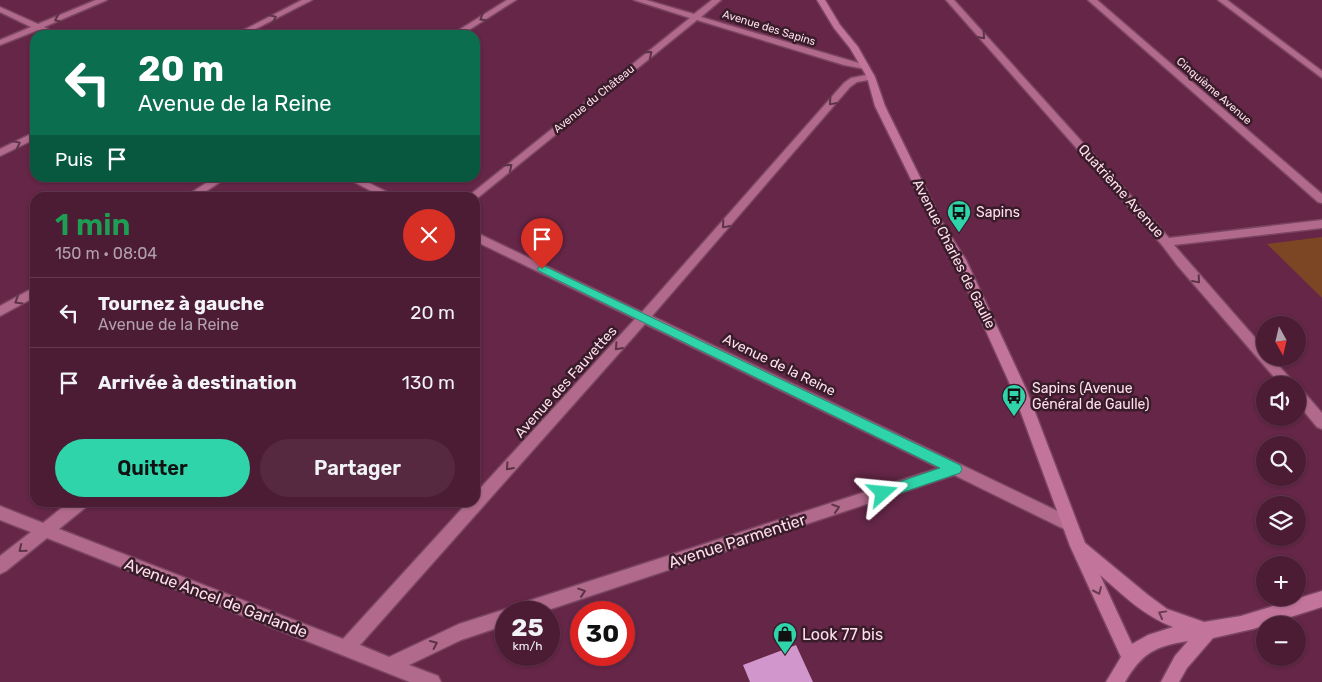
<!DOCTYPE html>
<html lang="fr">
<meta charset="utf-8">
<style>
:root{--surface:#4c1c35;--page:#562941;--text:#f1f3f6;--muted:#b2a1ad;--line:#633a50;--accent:#2fd4aa}
body{margin:0;font-family:Rubik,sans-serif;background:var(--page);color:var(--text);height:100vh;display:flex;flex-direction:column;font-size:19px;white-space:nowrap}
*{box-sizing:border-box;margin:0}
p{font-size:16px;color:var(--muted)}
.icon{flex:none;width:28px;height:28px;fill:none;stroke:currentColor;stroke-width:2;stroke-linecap:round;stroke-linejoin:round}
.map{position:relative;flex:1;overflow:hidden}
.details{position:absolute;left:30px;top:192px;width:450px;height:315px;display:flex;flex-direction:column;background:var(--surface);border-radius:15px;box-shadow:0 1px 4px #0004,0 0 0 1px var(--line)}
.details>*{flex:none}
.guide{position:absolute;left:30px;top:30px;width:450px;height:152px;border-radius:15px;box-shadow:0 1px 4px #0004,0 0 0 1px var(--line);background:#0b6e4f;color:#fff;overflow:hidden}
.needle{width:32px;rotate:172deg}
.buttons{position:absolute;left:1256px;top:316px;display:grid;gap:10px}
.buttons a{display:grid;place-items:center;width:50px;height:50px;border-radius:50%;background:var(--surface);box-shadow:0 1px 4px #0004,0 0 0 1px var(--line);font-size:25px}
.speed{position:absolute;left:495px;top:601px;display:flex;gap:10px;font-size:25px;font-weight:700;text-align:center}
.speed>*{display:grid;place-content:center;width:65px;height:65px;border-radius:50%;background:var(--surface);box-shadow:0 1px 4px #0004,0 0 0 1px var(--line);line-height:1}
.speed small{font-size:12px;font-weight:400}
.speed .limit{border:8px solid #d22;background:#fff;color:#111}
.pin{position:absolute;display:grid;place-items:center;width:42px;height:42px;color:#fff;margin:-51px -21px;border-radius:50% 50% 50% 0;rotate:-45deg;box-shadow:0 0 5px #0007}
.pin .icon{rotate:45deg}
.me{position:absolute;width:55px;margin:-28px;rotate:72deg;stroke-linejoin:round;filter:drop-shadow(0 0 4px #0008)}
.turn{display:flex;align-items:center;gap:18px;height:105px;padding:0 25px;font-size:22px}
.turn .icon{width:65px;height:65px;stroke-width:2.5}
.turn b{display:block;font-size:35px;line-height:42px}
.then{display:flex;align-items:center;height:48px;padding:0 25px;background:#0003;gap:10px;font-size:19px}
.round{display:grid;place-items:center;flex:none;width:52px;height:52px;border-radius:26px;background:var(--page)}
.overview{display:flex;align-items:center;justify-content:space-between;height:85px;padding:0 25px}
h1{font-size:30px;font-weight:600;line-height:38px;color:#1e9e55}
.action{display:flex;gap:10px;margin-top:auto;padding:10px 25px}
.action a{flex:1;height:58px;border-radius:30px;background:var(--accent);color:#111;font-size:20px;font-weight:600;line-height:58px;text-align:center}
.action a+a{background:var(--page);color:var(--text)}
ul{padding:0;list-style:none}
li{display:flex;align-items:center;gap:15px;height:70px;padding:0 25px;border-top:1px solid var(--line)}
li div{flex:1}
li b{display:block;font-size:19px}
li em{font-style:normal}
.map>svg:first-child{display:block}
.green{fill:#7c4523}
.building{fill:#d196cb}
.lines{fill:none;stroke-linecap:round;stroke-linejoin:round}
.street-casing{stroke:#7b4562;stroke-width:3}
.secondary-casing{stroke:#7b4562;stroke-width:3}
.street{fill:#b16a8c;fill-rule:evenodd}
.secondary{fill:#c2749a;fill-rule:evenodd}
.oneway{stroke:#5d3347}
.oneway2{stroke:#693b51}
.route{fill:#2fd4aa;stroke:#1f8a6e}
.labels{text-anchor:middle;dominant-baseline:central;stroke-width:5;stroke-linejoin:round;paint-order:stroke}
.far-street-label{font-size:11px;fill:#ffdfec;stroke:#391c2a}
.street-label{font-size:14px;fill:#ffdfec;stroke:#391c2a}
.poi-label{font-size:14px;fill:#ffdfec;stroke:#391c2a;text-anchor:start}
.near-street-label{font-size:16px;fill:#ffdfec;stroke:#391c2a}
.near-poi-label{font-size:16px;fill:#ffdfec;stroke:#391c2a;text-anchor:start}
</style>
<div class="map">
<svg width="1322" height="682" viewBox="0 0 1322 682">
<rect width="100%" height="100%" fill="#652647"/>
<path class="green" d="M1322,237V298L1267,244Z"/>
<path class="building" d="M796,645L813,682H750L743,665Z"/>
<g class="lines">
<g class="street-casing">
<g id="street">
<path d="M96,0H107L44,27L58,35H48L38,30L0,45V40L31,27L0,12V7L38,24Z"/>
<path d="M302,0H312L244,35H234Z"/>
<path d="M507,0H516L461,35H451Z"/>
<path d="M634,0H646L694,14L712,0H721L701,17L869,66L865,69L844,65L697,20L475,200V198H466L690,18Z"/>
<path d="M946,0H954L1169,238L1322,220V228L1174,245L1265,349V358H1272L1296,385H1281L1177,265L1162,245Z"/>
<path d="M1088,0H1097L1322,194V203L1318,202Z"/>
<path d="M1218,0H1227L1322,71V78Z"/>
<path d="M871,74L874,75V79L857,82L850,87L652,316L1074,519L1077,524L1074,529L1069,531L1064,529L954,475L542,612H506V625L461,640L409,665L438,676L441,682H410L47,538L6,571L0,574V556L31,532L0,520V506L43,523L69,502H88L86,507L59,529L343,639L468,502H475V494L635,319L475,241V232L642,312L844,83L851,78ZM645,324L939,468L519,604L513,606L511,611L506,609L459,624L389,657L360,645Z"/>
<path d="M35,132V139L0,156V149Z"/>
<path d="M214,178H226L196,198H183Z"/>
<path d="M347,178H359L399,198H384Z"/>
<path d="M35,287V297L0,316V306Z"/>
<path d="M1298,390L1303,391L1322,413V429L1317,427L1298,404Z"/>
</g>
</g>
<g class="secondary-casing">
<path id="secondary" d="M817,0H825L840,25L858,47L875,77L885,106L942,222L966,260L1027,391L1085,543L1148,595L1167,609L1204,622L1241,616L1322,591V607L1253,629L1213,638L1187,668L1179,682H1161L1175,656L1188,641C1155,646 1142,653 1125,682H1106L1121,657L1070,546L1013,391L954,260L932,222L875,106L867,77L850,48L834,28ZM1100,575C1123,595 1144,616 1173,627L1148,635L1132,644Z"/>
</g>
<use href="#street" class="street"/>
<use href="#secondary" class="secondary"/>
</g>
<defs><path id="oneway-chevron" d="M-2-3.5L2.5 0L-2 3.5" fill="none" stroke-width="1.6" stroke-linecap="round" stroke-linejoin="round" transform="scale(1.25)"/></defs>
<g class="oneway">
<use href="#oneway-chevron" transform="translate(273 18) rotate(-26)"/>
<use href="#oneway-chevron" transform="translate(483 18) rotate(149)"/>
<use href="#oneway-chevron" transform="translate(58 19) rotate(157)"/>
<use href="#oneway-chevron" transform="translate(982 36) rotate(48)"/>
<use href="#oneway-chevron" transform="translate(649 54) rotate(-39)"/>
<use href="#oneway-chevron" transform="translate(832 102) rotate(131)"/>
<use href="#oneway-chevron" transform="translate(17 144) rotate(-26)"/>
<use href="#oneway-chevron" transform="translate(509 167) rotate(-39)"/>
<use href="#oneway-chevron" transform="translate(725 225) rotate(131)"/>
<use href="#oneway-chevron" transform="translate(1197 280) rotate(49)"/>
<use href="#oneway-chevron" transform="translate(18 301) rotate(149)"/>
<use href="#oneway-chevron" transform="translate(618 347) rotate(132)"/>
<use href="#oneway-chevron" transform="translate(509 467) rotate(132)"/>
<use href="#oneway-chevron" transform="translate(836 508) rotate(-18)"/>
<use href="#oneway-chevron" transform="translate(22 549) rotate(141)"/>
<use href="#oneway-chevron" transform="translate(582 592) rotate(-18)"/>
<use href="#oneway-chevron" transform="translate(434 644) rotate(-25)"/>
</g>
<g class="oneway2">
<use href="#oneway-chevron" transform="translate(1098 591) rotate(66)"/>
<use href="#oneway-chevron" transform="translate(1162 614) rotate(-151)"/>
</g>
<path class="route" d="M542,265L960,465L962,469L960,473L883,499L878,497L876,493L878,489L940,468L539,271L537,269Z"/>
<defs>
<g id="bus-pin" transform="scale(1.25)"><path d="M0 17L-7.5 6A9.5 9.5 0 1 1 7.5 6Z" fill="#2fd4aa" stroke="#391c2a"/><path d="M-5-6H5V4H4V6H2V4H-2V6H-4V4H-5ZM-3.5-4V0h7V-4ZM-3.5 1.2v1.5H-2V1.2ZM2 1.2v1.5H3.5V1.2Z" fill="#111"/></g>
<g id="shop-pin" transform="scale(1.25)"><path d="M0 17L-7.5 6A9.5 9.5 0 1 1 7.5 6Z" fill="#2fd4aa" stroke="#391c2a"/><path d="M-5-2.5h2.3a2.7 3.5 0 0 1 5.4 0H5L5.5 6h-11ZM-1.5-2.5h3a1.5 2.3 0 0 0-3 0Z" fill="#111"/></g>
</defs>
<g fill-rule="evenodd">
<use href="#bus-pin" x="959" y="212"/>
<use href="#bus-pin" x="1014" y="396"/>
<use href="#shop-pin" x="785" y="634"/>
</g>
<g class="labels">
<g class="far-street-label">
<text transform="translate(769 28) rotate(17)">Avenue des Sapins</text>
<text transform="translate(1214 91) rotate(41)">Cinquième Avenue</text>
<text transform="translate(594 99) rotate(-39)">Avenue du Château</text>
</g>
<g class="street-label">
<text transform="translate(1121 191) rotate(48)">Quatrième Avenue</text>
<text transform="translate(954 254) rotate(63)">Avenue Charles de Gaulle</text>
<text transform="translate(779 365) rotate(26)">Avenue de la Reine</text>
<text transform="translate(566 382) rotate(-48)">Avenue des Fauvettes</text>
</g>
<g class="poi-label">
<text x="976" y="212">Sapins</text>
<text x="1032" y="388">Sapins (Avenue<tspan x="1032" dy="16">Général de Gaulle)</tspan></text>
</g>
<g class="near-street-label">
<text transform="translate(737 541) rotate(-18)">Avenue Parmentier</text>
<text transform="translate(216 598) rotate(21)">Avenue Ancel de Garlande</text>
</g>
<g class="near-poi-label">
<text x="802" y="634">Look 77 bis</text>
</g>
</g>
</svg>
<div class="buttons">
<a><svg class="needle" viewBox="-14 -14 28 28"><path d="M0-13l5 13h-10z" fill="#e53935"/><path d="M0 13l5-13h-10z" fill="#b2a1ad"/></svg></a>
<a><svg class="icon" aria-label="sound" viewBox="0 0 24 24"><path d="M4 9h4l5-4v14l-5-4H4zM17 9q2 3 0 6"/></svg></a>
<a><svg class="icon" aria-label="search" viewBox="0 0 24 24"><circle cx="10" cy="10" r="6"/><path d="M15 15l6 6"/></svg></a>
<a><svg class="icon" aria-label="layers" viewBox="0 0 24 24"><path d="M12 4l9 5-9 5-9-5zM3 14l9 5 9-5"/></svg></a>
<a>+</a>
<a>−</a>
</div>
<div class="speed"><div>25<small>km/h</small></div><div class="limit">30</div></div>
<div class="pin" style="left:542px;top:269px;background:#d93025"><svg class="icon" aria-label="arrive" viewBox="0 0 24 24"><path d="M6 21V4h12l-3 4 3 4H6"/></svg></div>
<svg class="me" style="left:883px;top:493px" viewBox="-20 -20 40 40"><path d="M0-17L14 15 0 8-14 15z" fill="#2fd4aa" stroke="#fff" stroke-width="4"/></svg>
<div class="guide">
<div class="turn"><svg class="icon" aria-label="left" viewBox="0 0 24 24"><path d="M17 20v-9H6M10 6l-5 5 5 5"/></svg><div><b>20 m</b>Avenue de la Reine</div></div>
<div class="then">Puis<svg class="icon" aria-label="arrive" viewBox="0 0 24 24"><path d="M6 21V4h12l-3 4 3 4H6"/></svg></div>
</div>
<section class="details">
<div class="overview"><div><h1>1 min</h1><p>150 m · 08:04</p></div><a class="round" style="background:#d93025;color:#fff"><svg class="icon" aria-label="close" viewBox="0 0 24 24"><path d="M6 6l12 12M18 6L6 18"/></svg></a></div>
<ul>
<li><svg class="icon" aria-label="left" viewBox="0 0 24 24"><path d="M17 20v-9H6M10 6l-5 5 5 5"/></svg><div><b>Tournez à gauche</b><p>Avenue de la Reine</p></div><em>20 m</em></li>
<li><svg class="icon" aria-label="arrive" viewBox="0 0 24 24"><path d="M6 21V4h12l-3 4 3 4H6"/></svg><div><b>Arrivée à destination</b></div><em>130 m</em></li>
</ul>
<div class="action"><a>Quitter</a><a>Partager</a></div>
</section>
</div>
